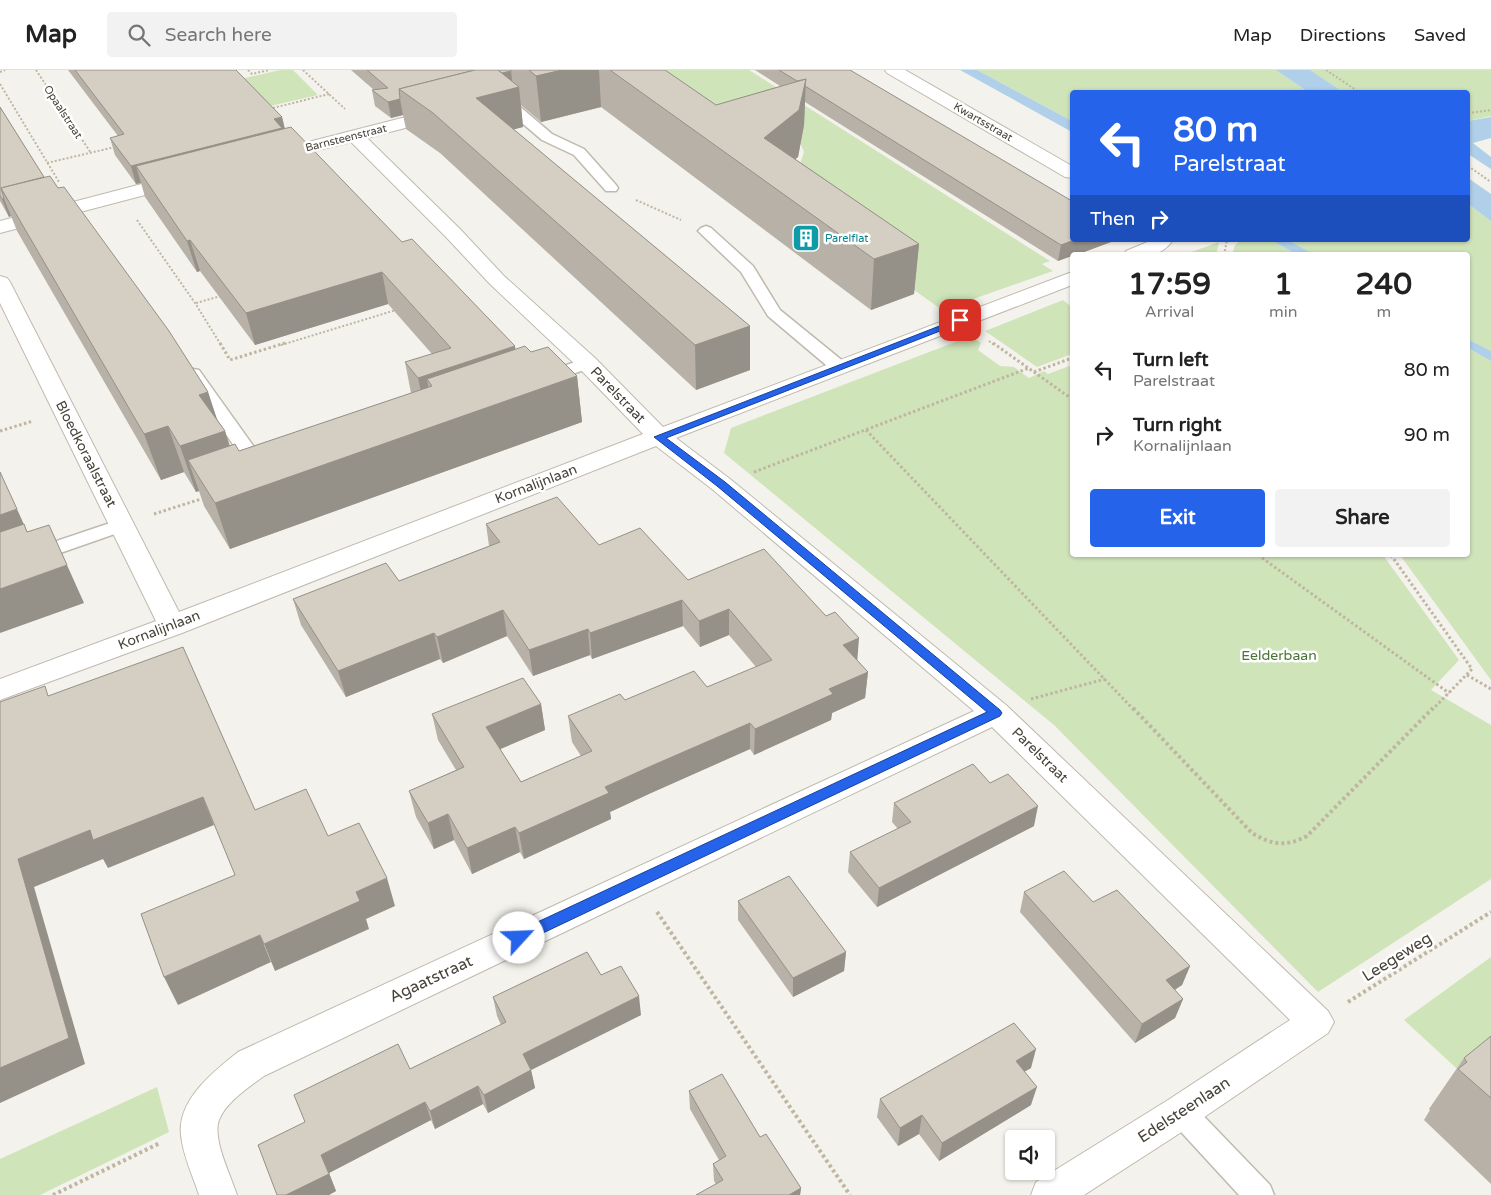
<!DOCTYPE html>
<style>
:root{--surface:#fff;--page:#f2f2f2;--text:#222;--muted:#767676;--line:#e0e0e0;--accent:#2563eb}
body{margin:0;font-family:"Varela Round",sans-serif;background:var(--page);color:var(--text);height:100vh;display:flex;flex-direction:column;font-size:19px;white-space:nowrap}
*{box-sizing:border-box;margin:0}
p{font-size:16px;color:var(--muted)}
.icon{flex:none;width:28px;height:28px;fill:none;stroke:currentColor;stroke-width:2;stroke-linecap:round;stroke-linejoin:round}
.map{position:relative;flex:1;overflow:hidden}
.details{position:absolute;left:1070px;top:182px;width:400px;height:305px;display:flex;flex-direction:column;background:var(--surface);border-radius:5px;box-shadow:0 1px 4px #0004}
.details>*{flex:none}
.hud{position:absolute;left:1070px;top:20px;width:400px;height:152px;border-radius:5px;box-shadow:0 1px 4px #0004;background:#2563eb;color:#fff;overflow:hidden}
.buttons{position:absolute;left:1005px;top:1060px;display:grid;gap:10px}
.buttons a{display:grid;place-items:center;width:50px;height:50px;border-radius:5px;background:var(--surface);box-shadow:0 1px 4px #0004;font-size:25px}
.pin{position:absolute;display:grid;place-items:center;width:42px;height:42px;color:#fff;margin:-21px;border-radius:10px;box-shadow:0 2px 8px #0006}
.me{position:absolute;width:55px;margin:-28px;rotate:65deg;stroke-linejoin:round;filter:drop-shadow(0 0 4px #0008)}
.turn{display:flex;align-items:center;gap:18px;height:105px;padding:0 20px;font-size:22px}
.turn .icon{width:65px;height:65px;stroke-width:2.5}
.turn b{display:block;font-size:35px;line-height:42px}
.then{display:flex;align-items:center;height:48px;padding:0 20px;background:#0003;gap:10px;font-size:19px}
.eta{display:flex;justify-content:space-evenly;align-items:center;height:85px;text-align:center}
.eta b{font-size:30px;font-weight:700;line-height:35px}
.button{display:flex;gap:10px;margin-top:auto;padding:10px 20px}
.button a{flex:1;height:58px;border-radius:5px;background:var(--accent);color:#fff;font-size:20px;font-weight:700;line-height:58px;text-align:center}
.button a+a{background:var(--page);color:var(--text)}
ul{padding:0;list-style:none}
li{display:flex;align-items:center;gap:15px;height:65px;padding:0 20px}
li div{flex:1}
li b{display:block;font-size:19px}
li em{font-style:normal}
header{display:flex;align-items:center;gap:30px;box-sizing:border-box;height:70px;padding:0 25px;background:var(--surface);border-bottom:1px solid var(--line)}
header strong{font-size:24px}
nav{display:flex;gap:28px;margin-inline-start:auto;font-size:18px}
.search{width:350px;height:45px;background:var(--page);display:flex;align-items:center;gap:12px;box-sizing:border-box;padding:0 18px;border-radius:5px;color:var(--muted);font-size:19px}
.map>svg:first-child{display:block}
.green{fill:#d0e4ba}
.water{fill:#b0d0e9}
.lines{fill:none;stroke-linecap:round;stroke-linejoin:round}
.lane-casing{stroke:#bfbaaf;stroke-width:3}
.street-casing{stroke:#bfbaaf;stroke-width:2}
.path-far2{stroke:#bfb6a2;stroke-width:2;stroke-dasharray:2 2;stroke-linecap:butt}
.path-far1{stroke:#bfb6a2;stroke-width:3;stroke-dasharray:2.5 2.5;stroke-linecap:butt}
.path{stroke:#bfb6a2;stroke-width:4;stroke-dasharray:3 3;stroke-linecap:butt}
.lane{fill:#fff;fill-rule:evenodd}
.street{fill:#fff;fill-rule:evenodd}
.wall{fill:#b7b1a7}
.shaded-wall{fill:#959088}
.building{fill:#d5cec2;stroke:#959088}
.route{fill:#2563eb;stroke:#184099}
.labels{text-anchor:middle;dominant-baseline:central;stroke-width:5;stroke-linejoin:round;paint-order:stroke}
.far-street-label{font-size:11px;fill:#48433a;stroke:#fff}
.far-culture-label{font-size:11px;fill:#0d838f;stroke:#fff;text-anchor:start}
.street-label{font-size:14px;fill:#48433a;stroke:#fff}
.park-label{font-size:14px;fill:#4a7433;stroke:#fff}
.near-street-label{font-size:16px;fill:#48433a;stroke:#fff}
</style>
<header>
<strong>Map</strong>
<div class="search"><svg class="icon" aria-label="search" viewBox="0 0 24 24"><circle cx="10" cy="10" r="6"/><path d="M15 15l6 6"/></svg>Search here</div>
<nav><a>Map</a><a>Directions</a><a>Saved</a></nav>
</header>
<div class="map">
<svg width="1491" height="1125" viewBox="0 0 1491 1125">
<rect width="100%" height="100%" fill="#f4f2ec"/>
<g class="green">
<path d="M280,0H293L318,25L188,55L165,26Z"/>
<path d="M643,0H749L1050,191L1042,194L1053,201L942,240L761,110L799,97L804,82L799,70L748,52Z"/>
<path d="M977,0H1276L1308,22H1072V51Z"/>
<path d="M1310,0H1491V46L1468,51V22H1343Z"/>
<path d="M1468,134L1491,151V281L1468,269V185H1315L1288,170H1468Z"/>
<path d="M1241,170H1271L1298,185H1232L1235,175Z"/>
<path d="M1219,172L1216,185H1183Z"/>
<path d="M1063,230L1072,237V284L1037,297L985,261Z"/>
<path d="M971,266L981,273L978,280L1000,296L1014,297L1029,308L1044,301L1048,304L1072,295V485H1383L1459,590L1431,620L1491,655V809L1318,922L1054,655L724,383L731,358Z"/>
<path d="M1468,278L1491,291V610L1400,485H1468Z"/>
<path d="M1491,887V1030L1404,950Z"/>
<path d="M157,1017L169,1062L40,1125H0V1089Z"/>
</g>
<g class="water">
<path d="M960,0H977L1072,51V62Z"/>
<path d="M1276,0H1310L1343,22H1308Z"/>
<path d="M1491,47V68L1473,73L1491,87V99L1468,84V51Z"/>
<path d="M1468,108L1491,124V151L1468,134Z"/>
<path d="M1271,170H1288L1315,185H1298Z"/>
<path d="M1468,269L1491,281V291L1468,278Z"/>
</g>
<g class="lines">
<g class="lane-casing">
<g id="lane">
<path d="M500,23L505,24L552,64L584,79L616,115L618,118L616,121H606L574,85L542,70L495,30L493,27L495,24Z"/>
<path d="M706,156L711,158L753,196L780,240L844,292L847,296L844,300L838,301L832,300L768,246L741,202L698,161L701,158Z"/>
<path d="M587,288L593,289L596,293L593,297L543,314L537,313L534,309L537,305Z"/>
<path d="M193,299L199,300L269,398L271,402L269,406L262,408L255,406L184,304L187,300Z"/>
<path d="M122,449L129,451L132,455L129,459L0,504V490Z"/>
<path d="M1181,1029L1191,1033L1270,1115L1274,1125H1239L1171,1051L1167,1042L1171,1033Z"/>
</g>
</g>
<g class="street-casing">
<g id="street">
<path d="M885,0H905L1072,96V108L1065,107L887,3Z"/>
<path d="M441,38L447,39L450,43L447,47L367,68L460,159L504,206L595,288L663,357L1072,202V215L676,368L730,409L1006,635L1328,941L1334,952L1328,963L1194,1054L1084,1125H1031L1036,1112L1168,1030L1290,950L992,657L264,1006C249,1017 226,1032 219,1050C212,1069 231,1106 237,1125H199C193,1106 183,1086 181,1065C177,1030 214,1001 238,982L974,641L712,419L656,376L182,563L0,630V609L156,551L0,233V206L7,208L10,212L179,542L643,364L579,298L490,214L446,167L351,72L275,91L269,90L266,86L269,82Z"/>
<path d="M180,104L187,106L189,110L187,114L0,163V151Z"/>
<path d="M1152,170H1173C1160,189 1144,185 1123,185L1126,181Z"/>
</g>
</g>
<g class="path-far2">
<path d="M36,0L91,83"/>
<path d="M248,0L252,4L269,0"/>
<path d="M303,0L345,39"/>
<path d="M1326,0L1359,22"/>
<path d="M0,2L5,0"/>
<path d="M0,14L59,112"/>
<path d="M269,39L329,24"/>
<path d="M1468,43L1491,40"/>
<path d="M47,93L115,77"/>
<path d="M1468,96L1491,112"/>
<path d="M636,130L681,150"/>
<path d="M137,150L195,233L221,275"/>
<path d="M1224,185L1227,170"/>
<path d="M196,233L221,226"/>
<path d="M989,271L994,275"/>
<path d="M281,275L396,240"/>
</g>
<g class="path-far1">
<path d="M220,273L230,290L285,273"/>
<path d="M993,273L1072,329"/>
<path d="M1034,302L1072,288"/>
<path d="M866,360L1134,640"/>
<path d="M0,361L33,351"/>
<path d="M754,402L1029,298"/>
<path d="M154,444L201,429"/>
<path d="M1258,485L1449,623"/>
<path d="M1391,485L1472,599L1432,640"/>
<path d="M1467,605L1491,619"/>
<path d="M1031,629L1105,609"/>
</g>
<g class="path">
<path d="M1133,638L1252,763C1272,775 1286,777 1307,766L1433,638"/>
<path d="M657,842L850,1125"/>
<path d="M1348,932L1491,842"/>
<path d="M53,1125L160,1073"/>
</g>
<use href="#lane" class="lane"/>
<use href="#street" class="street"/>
</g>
<g class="wall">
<path d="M68,0H236L282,47L285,59L402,172L515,279L531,282L577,306L582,352L230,479L204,436L199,421L196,422L184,402L161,410L17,161L11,146L9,147L0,131V37L44,107L58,118L208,322L217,349L225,361L230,376L239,381L411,323L405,292L432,284L388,234L255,275L200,201L197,202L145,127L141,113L136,114L115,85L110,68L118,66Z"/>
<path d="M351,0H665L716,35L780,16L755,0H850L1072,170H1111V172L1076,185H1072L1058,191L805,32L804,55L798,87L795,89L919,174L914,224L871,240L601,37L541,52L521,35L523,57L513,59L750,256V300L696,320L440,83L406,59L403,45L391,48L375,36L372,20H374Z"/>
<path d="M486,454L599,475L688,510L857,590L868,602L865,628L832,643L831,650L754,685L750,679L651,723L610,742L611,749L524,789L520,782L472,804L454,770L434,779L416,747L409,721L456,700L438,670L432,644L541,634L545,660L500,679L521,712L581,686L572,672L568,646L625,630L707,617L756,597L729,565L700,577L683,556L592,589L590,585L533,606L507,566L443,593L440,589L346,627L301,555L293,529L399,511L489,476Z"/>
<path d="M990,713L1034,756L877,837L848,802L850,782L898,759L892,752L894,733Z"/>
<path d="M1024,822L1093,832L1190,896L1182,915L1175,920L1183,929L1175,948L1135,973L1020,842Z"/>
<path d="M738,831L846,882L844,901L793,927L738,850Z"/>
<path d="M601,905L641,945L531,1000L535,1018L488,1043L483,1034L435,1059L431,1050L329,1103L336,1121L329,1125H277L410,999L501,955L497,946L493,927Z"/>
<path d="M1491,966V1114L1424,1050L1430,1040L1429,1039L1464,988Z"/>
<path d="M1031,998L1024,1002L1031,1035L939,1091L919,1064L898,1076L877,1047L880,1029Z"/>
<path d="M689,1021L760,1067L801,1118L800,1125H696L716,1114L714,1111L713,1094L719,1090L690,1039Z"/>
</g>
<g class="shaded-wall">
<path d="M529,0H599L601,37L541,52L536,6Z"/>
<path d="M511,1L513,17L409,26Z"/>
<path d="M806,9L804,55L798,87L767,112L764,68Z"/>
<path d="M519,17L523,57L481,68L476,28Z"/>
<path d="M400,29L403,45L391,48L388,32Z"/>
<path d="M282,47L286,64L136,96L141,113L136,114L131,96L274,49Z"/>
<path d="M2,129H4L11,146L9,147Z"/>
<path d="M190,170L200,201L197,202L187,171Z"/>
<path d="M1074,170H1111V172L1076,185H1072V186L1058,191L1061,175Z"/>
<path d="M919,174L914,224L871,240L874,189Z"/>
<path d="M382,202L388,234L255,275L246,243Z"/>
<path d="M750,256V300L696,320L695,275Z"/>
<path d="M515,276L519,309L432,316L427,309L432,339L425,342L418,308Z"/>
<path d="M577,306L582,352L230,479L215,433Z"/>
<path d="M208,322L221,362L225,361L239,407L188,390L199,421L196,422L180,376L199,325Z"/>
<path d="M168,356L184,402L161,410L144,364Z"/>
<path d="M17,439L34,477L0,488V445Z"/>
<path d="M67,495L84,533L0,563V519Z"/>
<path d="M682,530L683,556L592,589L590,563Z"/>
<path d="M729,539V565L700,577L699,551Z"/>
<path d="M503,540L507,566L443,593L437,567Z"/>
<path d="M588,559L590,585L533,606L529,580Z"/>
<path d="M434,563L440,589L346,627L338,601Z"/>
<path d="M859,568L857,594L843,575Z"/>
<path d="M868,602L865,628L832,643L831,650L754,685L755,659L829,619Z"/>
<path d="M541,634L545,660L491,683L486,657Z"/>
<path d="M750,653V679L651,723L610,742L611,749L524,789L519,763L605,717L649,697Z"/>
<path d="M203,727L214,755L108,798L103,789L34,817L85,994L0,1033V998L18,789L90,760Z"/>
<path d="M1038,736L1034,756L877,837L879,818Z"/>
<path d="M448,744L454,770L434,779L428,753Z"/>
<path d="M515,757L520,782L472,804L467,778Z"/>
<path d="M387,808L395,836L366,849L369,859L275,901L264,874L356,822Z"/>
<path d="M260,865L271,892L178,935L164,907Z"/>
<path d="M846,882L844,901L793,927V908Z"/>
<path d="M1190,896L1182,915L1159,929L1166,910Z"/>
<path d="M639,926L641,945L531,1000L535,1018L488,1043L484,1025L523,984Z"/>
<path d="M1183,929L1175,948L1135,973L1142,954Z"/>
<path d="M1036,979L1031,998L1011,1009L1016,991Z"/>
<path d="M478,1016L483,1034L435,1059L430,1041Z"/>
<path d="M1037,1017L1031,1035L939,1091L942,1073Z"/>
<path d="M425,1032L431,1050L329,1103L336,1121L329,1125H286L321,1085Z"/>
<path d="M922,1045L919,1064L898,1076L900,1058Z"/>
<path d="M801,1118L800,1125H789Z"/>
</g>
<g class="building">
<path d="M75,0H236L282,47L274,49L282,58L131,96L110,68L124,64Z"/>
<path d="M367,0H475L399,19L400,29L388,32L372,20L388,18Z"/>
<path d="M475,0H498L519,17L476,28L750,256L695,275L433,43L399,19Z"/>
<path d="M498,0H511V1L502,3Z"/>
<path d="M529,0H562L536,6Z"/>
<path d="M610,0H665L716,35L806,9L799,40L764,68L919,174L874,189Z"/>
<path d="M779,0H850L1072,131V170H1074L1061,175L805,16L806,9L797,11Z"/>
<path d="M0,37L44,107L1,118L4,129H2L0,125Z"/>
<path d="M291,57L402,172L412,169L515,276L418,308L405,292L451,278L382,202L246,243L190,170L187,171L136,96Z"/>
<path d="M50,106L58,118L64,117L169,261L208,322L199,325L225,361L180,376L168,356L144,364L1,118Z"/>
<path d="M525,276L531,282L548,277L577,306L215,433L188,390L235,374L239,381L432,316L427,309Z"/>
<path d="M0,402L17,439L0,445Z"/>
<path d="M557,427L599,475L640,458L688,510L764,479L826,546L835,542L859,568L843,575L868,602L829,619L833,624L755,659L750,653L649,697L605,717L609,723L519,763L515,757L467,778L448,744L428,753L409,721L464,697L432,644L523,608L541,634L486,657L521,712L592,681L568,646L620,624L625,630L694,601L707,617L772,590L729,539L699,551L682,530L590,563L588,559L529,580L503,540L437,567L434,563L338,601L293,529L386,493L399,511L500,472L486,454Z"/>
<path d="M24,454L27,462L49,455L67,495L0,519V462Z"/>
<path d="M183,577L255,740L306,719L328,766L359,753L387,808L356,822L360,831L264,874L260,865L164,907L141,844L235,805L203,727L93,770L90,760L18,789L69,968L0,998V632L45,616L48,626Z"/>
<path d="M973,694L990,713L1008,704L1038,736L879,818L850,782L911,752L894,733Z"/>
<path d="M1064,801L1093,832L1117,820L1190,896L1166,910L1183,929L1142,954L1024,822Z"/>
<path d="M789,806L846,882L793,908L738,831Z"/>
<path d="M587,882L601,905L621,896L639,926L523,984L531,1000L484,1025L478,1016L430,1041L425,1032L321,1085L329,1104L286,1125H277L258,1075L305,1052L294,1025L398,974L410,999L506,952L493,927Z"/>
<path d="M1014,953L1036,979L1016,991L1037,1017L942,1073L922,1045L900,1058L880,1029Z"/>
<path d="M1491,966V1028L1458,999L1467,992L1464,988Z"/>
<path d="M722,1004L760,1067L766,1064L801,1118L789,1125H696L723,1110L713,1094L726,1086L689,1021Z"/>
</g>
<path class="route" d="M960,248L964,250L963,252L666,368L725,412L1000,640L1002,643L1000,646L524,872L519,873L514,872L512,868L514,863L987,642L717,416L654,367Z"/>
<defs>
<g id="building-square" transform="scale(1.4375)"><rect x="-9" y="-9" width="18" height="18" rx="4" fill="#0f9aa8" stroke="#fff"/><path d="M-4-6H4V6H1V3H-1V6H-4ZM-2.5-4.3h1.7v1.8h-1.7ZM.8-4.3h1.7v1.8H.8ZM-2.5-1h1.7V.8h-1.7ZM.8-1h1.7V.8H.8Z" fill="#fff"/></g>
</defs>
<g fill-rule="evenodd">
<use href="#building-square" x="806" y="168"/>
</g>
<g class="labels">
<g class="far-street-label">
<text transform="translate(63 42) rotate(57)">Opaalstraat</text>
<text transform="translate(983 52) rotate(30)">Kwartsstraat</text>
<text transform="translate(346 68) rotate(-14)">Barnsteenstraat</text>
</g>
<g class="far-culture-label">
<text x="825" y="168">Parelflat</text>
</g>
<g class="street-label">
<text transform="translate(618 325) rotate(46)">Parelstraat</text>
<text transform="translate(86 384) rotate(63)">Bloedkoraalstraat</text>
<text transform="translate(536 414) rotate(-21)">Kornalijnlaan</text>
<text transform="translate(159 560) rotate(-21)">Kornalijnlaan</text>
<text transform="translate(1040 685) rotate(44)">Parelstraat</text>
</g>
<g class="park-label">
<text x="1279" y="585">Eelderbaan</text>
</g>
<g class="near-street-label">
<text transform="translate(1397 887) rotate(-32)">Leegeweg</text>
<text transform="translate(431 909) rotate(-25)">Agaatstraat</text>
<text transform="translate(1184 1040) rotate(-33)">Edelsteenlaan</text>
</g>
</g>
</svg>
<div class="buttons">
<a><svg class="icon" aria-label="sound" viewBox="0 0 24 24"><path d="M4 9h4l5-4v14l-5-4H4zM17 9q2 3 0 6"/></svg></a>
</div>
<div class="pin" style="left:960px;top:250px;background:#d93025"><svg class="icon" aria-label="arrive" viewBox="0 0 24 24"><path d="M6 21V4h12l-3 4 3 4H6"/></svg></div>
<svg class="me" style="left:519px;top:868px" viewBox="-20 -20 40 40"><circle r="19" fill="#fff"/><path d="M0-13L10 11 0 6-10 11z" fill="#2563eb"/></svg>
<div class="hud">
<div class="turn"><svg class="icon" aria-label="left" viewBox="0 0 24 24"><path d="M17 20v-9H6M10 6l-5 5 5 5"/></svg><div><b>80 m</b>Parelstraat</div></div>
<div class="then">Then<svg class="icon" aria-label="right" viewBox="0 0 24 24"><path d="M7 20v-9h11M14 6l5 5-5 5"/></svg></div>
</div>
<section class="details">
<div class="eta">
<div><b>17:59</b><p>Arrival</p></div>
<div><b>1</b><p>min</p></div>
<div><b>240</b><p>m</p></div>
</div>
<ul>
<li><svg class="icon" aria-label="left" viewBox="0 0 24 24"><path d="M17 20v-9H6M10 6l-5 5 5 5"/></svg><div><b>Turn left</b><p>Parelstraat</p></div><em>80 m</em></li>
<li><svg class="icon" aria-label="right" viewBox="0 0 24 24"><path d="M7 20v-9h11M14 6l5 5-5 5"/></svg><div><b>Turn right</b><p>Kornalijnlaan</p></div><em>90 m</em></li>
</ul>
<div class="button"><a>Exit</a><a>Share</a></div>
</section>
</div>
